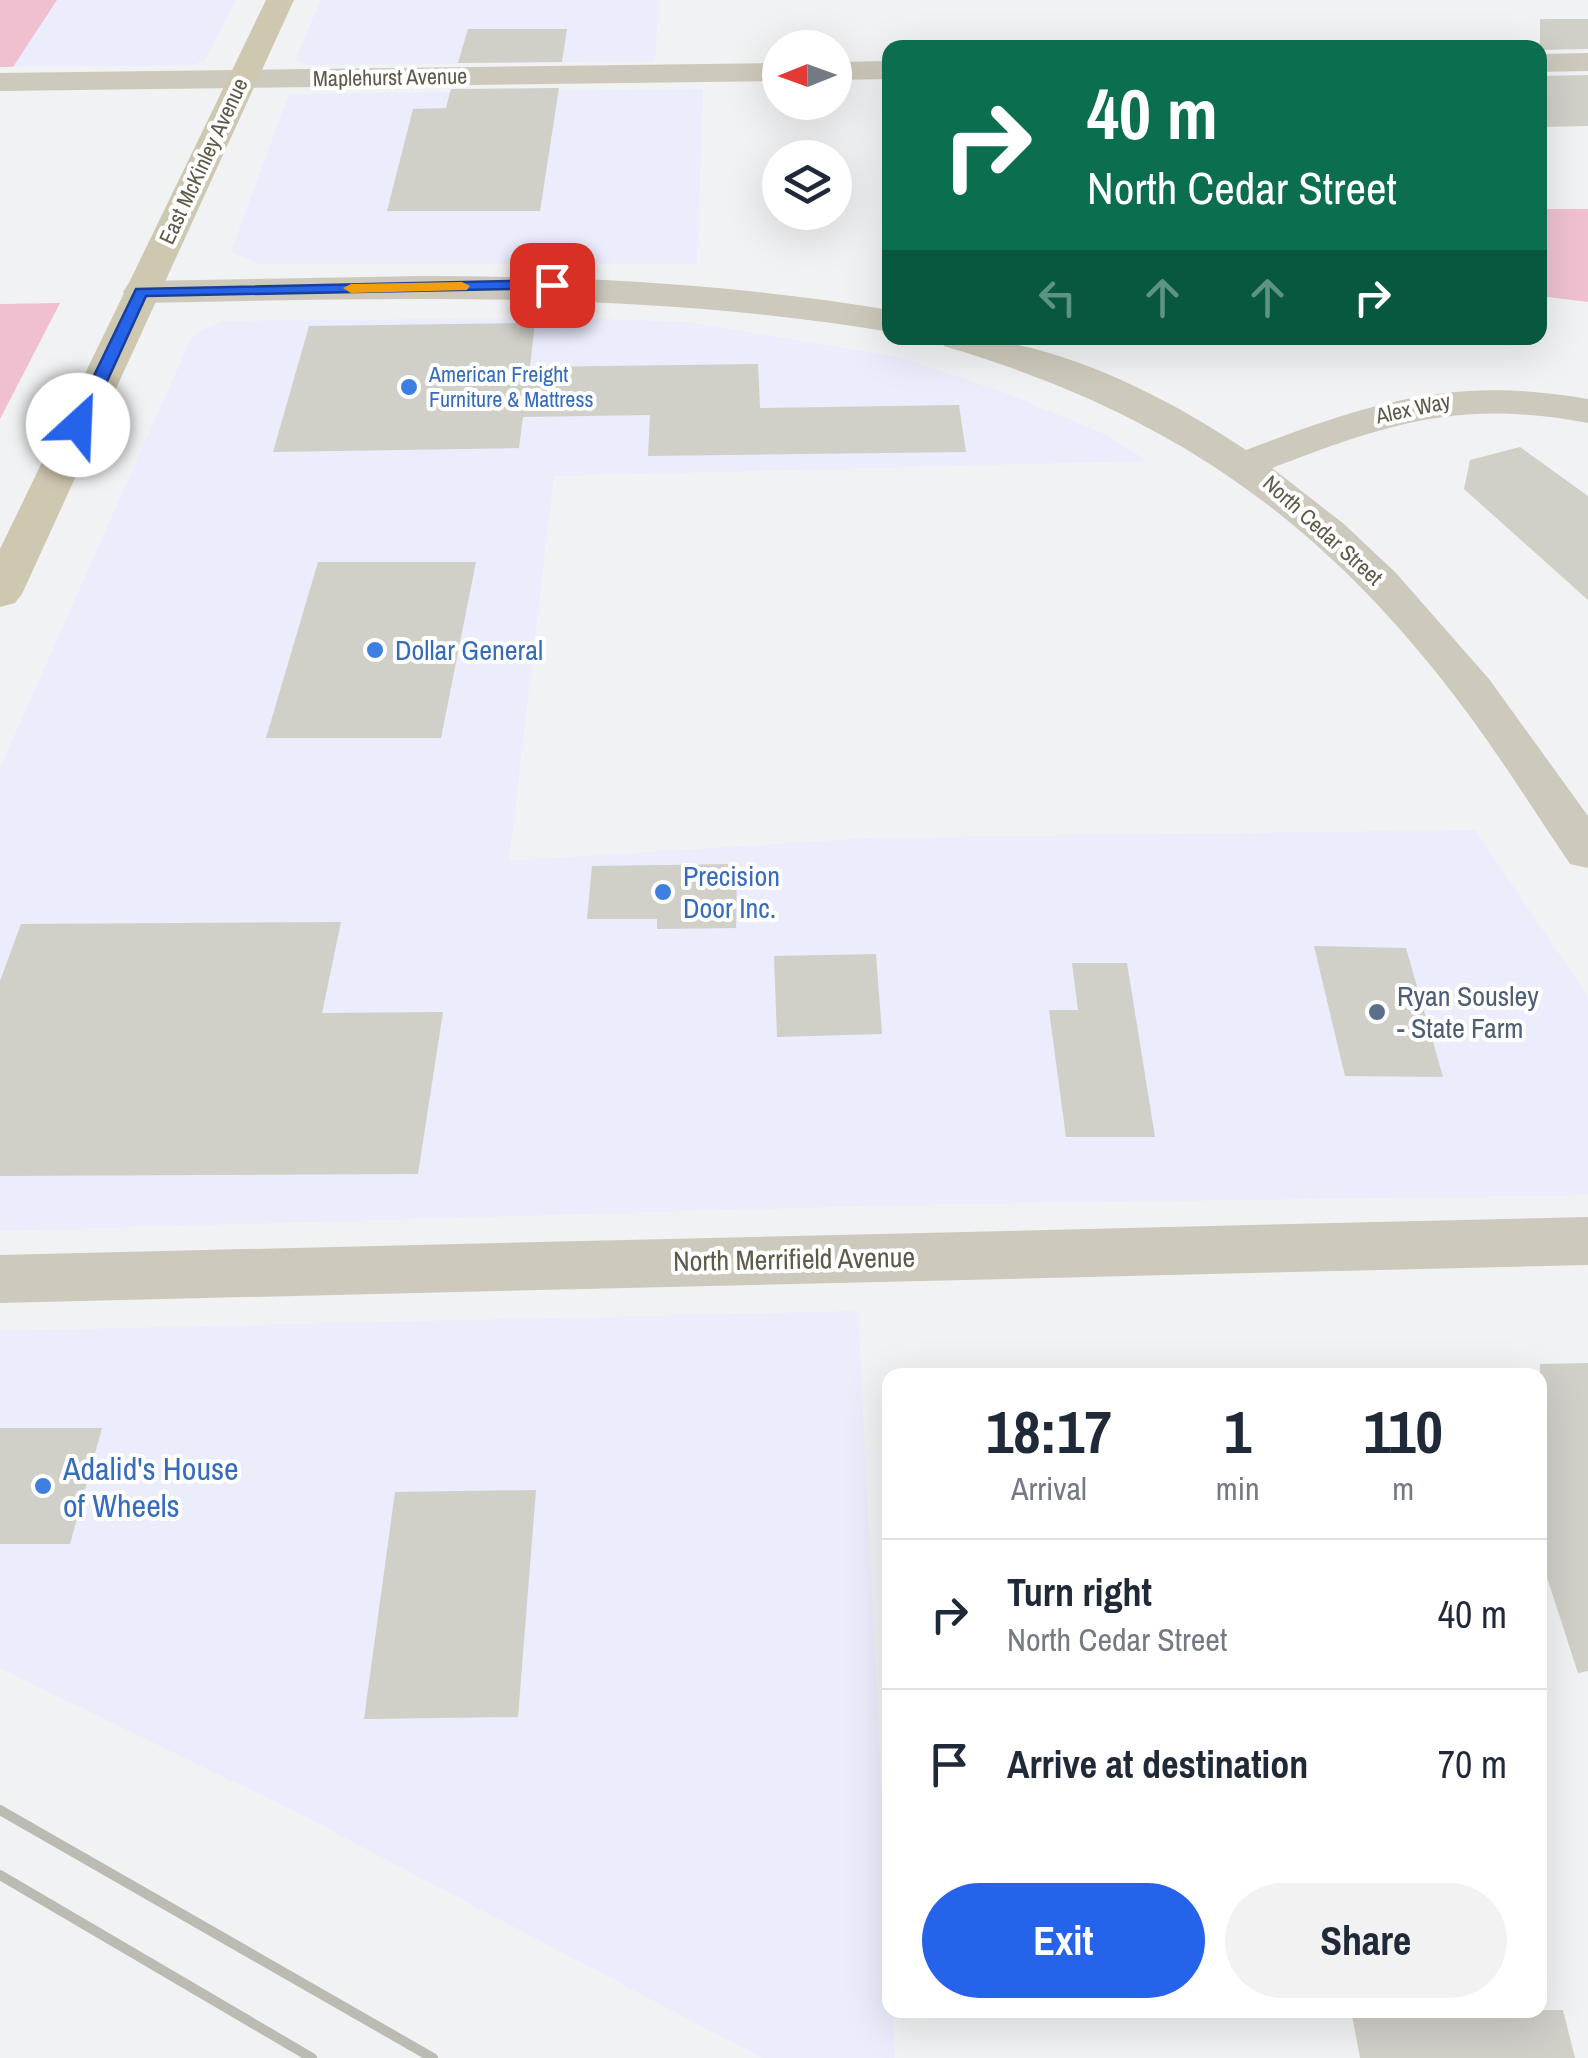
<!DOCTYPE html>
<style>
:root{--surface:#fff;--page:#f2f2f3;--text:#1f2937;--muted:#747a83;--line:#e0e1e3;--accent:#2563eb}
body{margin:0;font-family:"Archivo Narrow",sans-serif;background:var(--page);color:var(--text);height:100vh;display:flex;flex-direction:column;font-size:38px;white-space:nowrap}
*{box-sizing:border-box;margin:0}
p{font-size:32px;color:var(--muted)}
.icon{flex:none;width:55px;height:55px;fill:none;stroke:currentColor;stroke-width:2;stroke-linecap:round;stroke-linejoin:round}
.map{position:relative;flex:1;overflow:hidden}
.sheet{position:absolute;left:882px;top:1368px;width:665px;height:650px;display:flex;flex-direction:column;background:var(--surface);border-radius:20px;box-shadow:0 10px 40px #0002}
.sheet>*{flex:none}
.hud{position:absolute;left:882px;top:40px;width:665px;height:305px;border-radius:20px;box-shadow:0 10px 40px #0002;background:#0b6e4f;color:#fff;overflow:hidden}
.needle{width:65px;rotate:269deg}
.tools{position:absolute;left:762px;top:30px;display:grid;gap:20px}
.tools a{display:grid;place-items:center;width:90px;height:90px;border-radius:50%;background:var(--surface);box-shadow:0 10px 40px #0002;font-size:50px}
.pin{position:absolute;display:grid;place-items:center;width:85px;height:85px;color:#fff;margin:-42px;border-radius:20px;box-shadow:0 5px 15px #0006}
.me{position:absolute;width:110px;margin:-55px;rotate:25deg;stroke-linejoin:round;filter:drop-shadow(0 0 8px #0008)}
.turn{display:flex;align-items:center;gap:35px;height:210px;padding:0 40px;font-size:45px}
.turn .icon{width:130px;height:130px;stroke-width:2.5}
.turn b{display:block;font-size:70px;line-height:85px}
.lanes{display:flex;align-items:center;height:95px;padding:0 40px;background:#0003;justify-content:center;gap:50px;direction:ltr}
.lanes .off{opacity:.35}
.eta{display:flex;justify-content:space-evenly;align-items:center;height:170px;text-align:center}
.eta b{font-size:60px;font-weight:800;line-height:70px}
.action{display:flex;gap:20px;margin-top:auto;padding:20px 40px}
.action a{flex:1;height:115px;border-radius:60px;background:var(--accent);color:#fff;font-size:40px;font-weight:800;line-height:115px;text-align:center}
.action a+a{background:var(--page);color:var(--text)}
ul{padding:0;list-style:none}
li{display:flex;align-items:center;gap:30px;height:150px;padding:0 40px;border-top:2px solid var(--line)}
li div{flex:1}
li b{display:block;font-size:38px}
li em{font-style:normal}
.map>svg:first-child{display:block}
.commercial{fill:#ebecfc}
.green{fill:#f0c0d0}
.building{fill:#d0cfc8}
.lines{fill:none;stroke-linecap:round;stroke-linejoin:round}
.minor{fill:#cdc9bc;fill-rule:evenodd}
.major{fill:#cfc8b1;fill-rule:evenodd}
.rail{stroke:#bbbab3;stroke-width:10}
.route{fill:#2563eb;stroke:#184099;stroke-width:2.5}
.slow{fill:#f59e0b}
.shop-dot{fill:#3f7fe0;stroke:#fff;stroke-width:4}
.service-dot{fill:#5c6f8a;stroke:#fff;stroke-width:4}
.labels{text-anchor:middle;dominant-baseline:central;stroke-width:8;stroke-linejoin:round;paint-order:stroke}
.far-street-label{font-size:22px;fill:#5e5948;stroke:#fff}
.far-shop-label{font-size:22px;fill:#366cbe;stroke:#fff;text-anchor:start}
.shop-label{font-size:28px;fill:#366cbe;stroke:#fff;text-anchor:start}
.service-label{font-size:28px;fill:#4e5e75;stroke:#fff;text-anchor:start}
.street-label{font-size:28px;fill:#5e5948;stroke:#fff}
.near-shop-label{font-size:32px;fill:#366cbe;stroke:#fff;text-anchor:start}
</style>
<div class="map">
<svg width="1588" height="2058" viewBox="0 0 1588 2058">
<rect width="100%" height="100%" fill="#f1f2f3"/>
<g class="commercial">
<path d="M57,0H236L204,61L191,65L13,67Z"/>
<path d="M321,0H659L655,61L308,65L295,60Z"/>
<path d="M703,89L697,264H260L231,252L289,94Z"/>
<path d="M570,318L686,322L899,357L1005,393L1104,434L1147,461L554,476L509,861L871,838L1475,830L1588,997V1195L896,1205L0,1231V768L190,341L199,331L223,321Z"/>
<path d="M858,1311L895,2058H762L302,1815L0,1668V1331Z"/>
</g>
<g class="green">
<path d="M0,0H57L13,67H0Z"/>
<path d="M1540,209H1588V302L1540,296Z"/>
<path d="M60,303L0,419V304Z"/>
</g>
<g class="building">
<path d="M1540,19H1588V49L1540,50Z"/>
<path d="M468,29H567L562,62L458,63Z"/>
<path d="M1588,75V126L1540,127V76Z"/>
<path d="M559,88L540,211H387L413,109L446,108L451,89Z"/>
<path d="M535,323L530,367L758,364L760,408L959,405L966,452L648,456L650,415L523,417L519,448L273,452L309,326Z"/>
<path d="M1520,447L1588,496V600L1464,489L1470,460Z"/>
<path d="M318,562H476L441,738H266Z"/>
<path d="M737,864L736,928L657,929V919H587L592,866Z"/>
<path d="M341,922L322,1013L443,1012L418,1174L0,1176V981L21,924Z"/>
<path d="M1314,946L1406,948L1443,1077L1345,1076Z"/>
<path d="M876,954L882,1034L777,1037L774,956Z"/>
<path d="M1072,963H1127L1155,1137H1066L1049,1010H1078Z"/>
<path d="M1588,1363V1671L1578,1673L1540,1556V1364Z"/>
<path d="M0,1428H102L70,1544H0Z"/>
<path d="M536,1490L518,1717L364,1719L395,1492Z"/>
<path d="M1351,2010H1563L1575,2058H1360Z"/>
</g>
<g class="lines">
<g class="minor">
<path d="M1588,53V71L1540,72V54Z"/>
<path d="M890,61V79L835,80V62Z"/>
<path d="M780,63V81L0,91V73Z"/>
<path d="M423,276C580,276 734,284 890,310V332C641,290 393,298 141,303L128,300L123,292L128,284L141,281Z"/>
<path d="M939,338C1038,331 1164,394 1246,450C1370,403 1454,375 1588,399V423C1460,399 1390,423 1272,468L1344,524L1396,573L1489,679L1588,816V868L1570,864C1526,799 1485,732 1435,671C1298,501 1152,408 944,346Z"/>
<path d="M1588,1217V1265L0,1303V1255Z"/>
</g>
<path class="major" d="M266,0H294L22,594L15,603L0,607V549Z"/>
<g class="rail">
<path d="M0,1810L433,2058"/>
<path d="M0,1875L312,2058"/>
</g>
</g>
<path class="route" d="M552,280L557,282V288L146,296L87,425L78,430L70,425L136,289Z"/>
<path class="slow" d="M462,282L470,286L467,290L351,293L343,288L351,284Z"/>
<g class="shop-dot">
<circle cx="409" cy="387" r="10"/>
<circle cx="375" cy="650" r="10"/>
<circle cx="663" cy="892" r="10"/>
<circle cx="43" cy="1486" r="10"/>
</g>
<circle class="service-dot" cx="1377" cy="1012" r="10"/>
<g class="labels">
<g class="far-street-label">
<text transform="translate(390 77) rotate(-1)">Maplehurst Avenue</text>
<text transform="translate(203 161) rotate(-65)">East McKinley Avenue</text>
<text transform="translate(1413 408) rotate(-12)">Alex Way</text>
<text transform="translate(1323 530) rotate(42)">North Cedar Street</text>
</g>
<g class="far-shop-label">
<text x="429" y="374">American Freight<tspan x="429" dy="25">Furniture &amp; Mattress</tspan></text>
</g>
<g class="shop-label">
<text x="395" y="650">Dollar General</text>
<text x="683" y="876">Precision<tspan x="683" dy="32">Door Inc.</tspan></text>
</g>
<g class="service-label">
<text x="1397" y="996">Ryan Sousley<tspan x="1397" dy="32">- State Farm</tspan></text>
</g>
<g class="street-label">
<text transform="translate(794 1259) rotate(-1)">North Merrifield Avenue</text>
</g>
<g class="near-shop-label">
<text x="63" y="1468">Adalid's House<tspan x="63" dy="37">of Wheels</tspan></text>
</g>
</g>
</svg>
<div class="tools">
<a><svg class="needle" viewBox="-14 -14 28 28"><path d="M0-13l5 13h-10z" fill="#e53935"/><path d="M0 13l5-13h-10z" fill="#747a83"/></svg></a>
<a><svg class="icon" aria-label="layers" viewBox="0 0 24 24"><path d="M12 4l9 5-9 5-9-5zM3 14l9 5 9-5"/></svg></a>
</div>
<div class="pin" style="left:552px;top:285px;background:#d93025"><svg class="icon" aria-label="arrive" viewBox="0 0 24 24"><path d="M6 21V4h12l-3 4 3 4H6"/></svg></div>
<svg class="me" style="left:78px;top:425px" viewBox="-20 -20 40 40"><circle r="19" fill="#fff"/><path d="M0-13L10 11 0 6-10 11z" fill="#2563eb"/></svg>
<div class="hud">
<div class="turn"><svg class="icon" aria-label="right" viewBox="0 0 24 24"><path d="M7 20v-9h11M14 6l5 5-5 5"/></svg><div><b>40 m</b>North Cedar Street</div></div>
<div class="lanes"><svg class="icon off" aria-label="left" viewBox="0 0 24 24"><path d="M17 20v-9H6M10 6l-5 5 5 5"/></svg><svg class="icon off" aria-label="ahead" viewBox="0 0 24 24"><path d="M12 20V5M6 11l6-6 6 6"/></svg><svg class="icon off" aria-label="ahead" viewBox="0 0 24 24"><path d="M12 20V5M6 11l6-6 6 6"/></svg><svg class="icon" aria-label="right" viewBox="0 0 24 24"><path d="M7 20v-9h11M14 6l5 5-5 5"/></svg></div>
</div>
<section class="sheet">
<div class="eta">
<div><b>18:17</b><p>Arrival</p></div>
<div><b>1</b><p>min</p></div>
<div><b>110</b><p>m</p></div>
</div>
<ul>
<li><svg class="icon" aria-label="right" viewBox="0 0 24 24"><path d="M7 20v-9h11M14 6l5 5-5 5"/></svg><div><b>Turn right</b><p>North Cedar Street</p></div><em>40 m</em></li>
<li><svg class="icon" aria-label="arrive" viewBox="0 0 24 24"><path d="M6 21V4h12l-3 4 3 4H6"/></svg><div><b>Arrive at destination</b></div><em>70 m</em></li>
</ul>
<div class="action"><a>Exit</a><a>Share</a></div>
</section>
</div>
